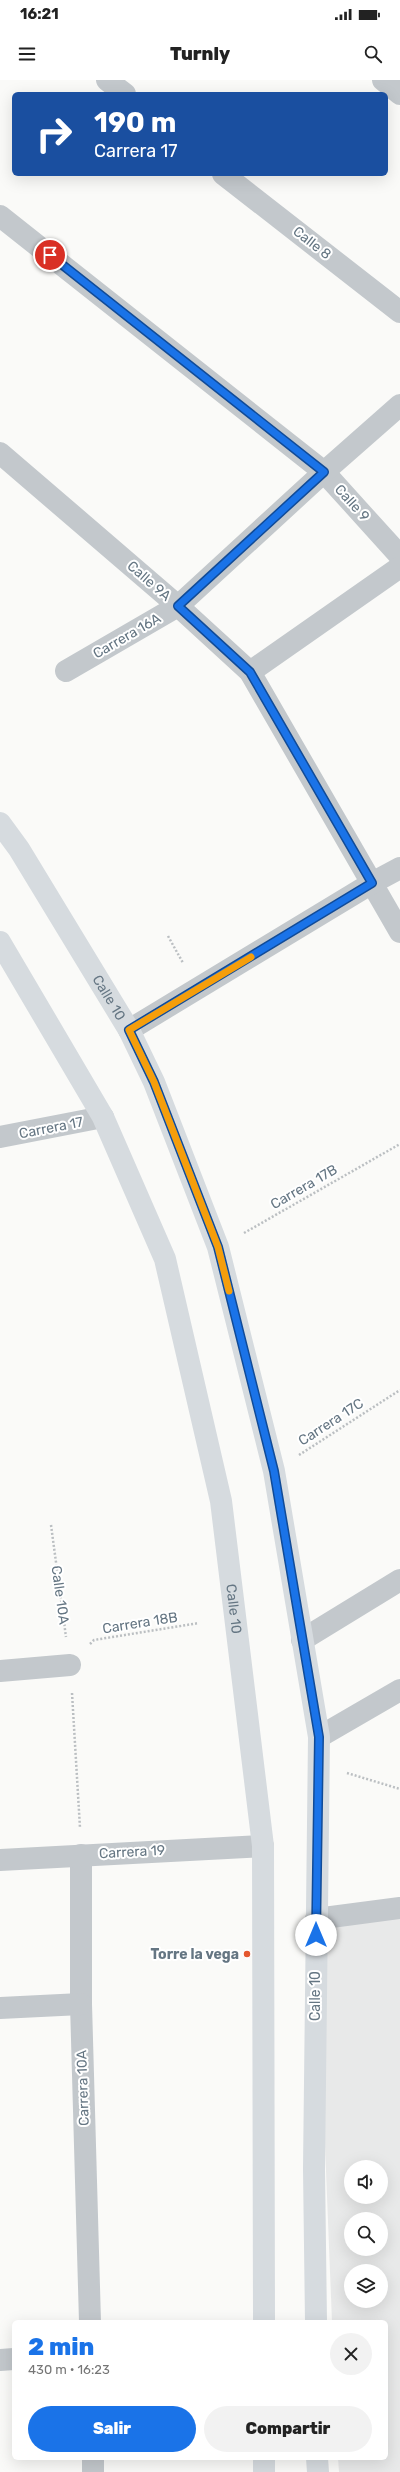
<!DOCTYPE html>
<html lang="es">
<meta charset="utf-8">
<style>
:root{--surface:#fff;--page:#f2f2f2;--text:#222;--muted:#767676;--accent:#1a73e8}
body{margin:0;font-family:Rubik,sans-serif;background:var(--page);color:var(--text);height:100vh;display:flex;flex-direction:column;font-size:15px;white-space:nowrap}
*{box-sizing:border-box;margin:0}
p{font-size:13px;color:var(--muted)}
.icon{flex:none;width:22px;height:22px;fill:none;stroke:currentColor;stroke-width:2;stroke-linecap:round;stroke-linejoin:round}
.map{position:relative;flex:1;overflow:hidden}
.sheet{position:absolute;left:12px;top:2240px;width:376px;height:140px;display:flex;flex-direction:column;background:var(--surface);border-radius:6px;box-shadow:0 4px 16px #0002}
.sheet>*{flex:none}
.hud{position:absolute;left:12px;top:12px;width:376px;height:84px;border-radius:6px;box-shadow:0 4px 16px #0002;background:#1a4fa0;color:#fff;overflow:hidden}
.fabs{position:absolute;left:344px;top:2080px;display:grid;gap:8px}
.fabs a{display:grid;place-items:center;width:44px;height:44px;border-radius:50%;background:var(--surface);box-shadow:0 4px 16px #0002;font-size:20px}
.pin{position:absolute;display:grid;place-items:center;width:34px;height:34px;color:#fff;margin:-17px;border:2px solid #fff;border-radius:50%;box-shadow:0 1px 4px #0007}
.me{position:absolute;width:44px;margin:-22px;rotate:0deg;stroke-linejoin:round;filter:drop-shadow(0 0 3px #0008)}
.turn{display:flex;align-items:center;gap:14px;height:84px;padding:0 16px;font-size:18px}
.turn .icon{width:52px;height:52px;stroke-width:2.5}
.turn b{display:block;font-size:28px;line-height:34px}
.round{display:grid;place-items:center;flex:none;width:42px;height:42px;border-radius:21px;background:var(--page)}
.headline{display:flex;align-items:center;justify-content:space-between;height:68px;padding:0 16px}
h1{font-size:24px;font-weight:800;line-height:30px;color:var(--accent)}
.action{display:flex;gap:8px;margin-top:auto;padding:8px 16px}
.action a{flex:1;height:46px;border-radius:24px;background:var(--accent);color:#fff;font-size:16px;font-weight:800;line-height:46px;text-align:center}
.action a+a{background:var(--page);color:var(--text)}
.status{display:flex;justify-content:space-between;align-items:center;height:28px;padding:0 20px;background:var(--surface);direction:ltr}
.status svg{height:11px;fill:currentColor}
header{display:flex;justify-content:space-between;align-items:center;height:52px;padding:0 16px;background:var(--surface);font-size:18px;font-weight:800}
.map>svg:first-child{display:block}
.built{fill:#e8e9e9;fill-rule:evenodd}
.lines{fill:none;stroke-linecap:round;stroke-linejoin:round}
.path{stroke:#bbbfc2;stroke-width:2.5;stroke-dasharray:2 2;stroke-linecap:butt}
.minor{stroke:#c3c8cc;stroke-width:22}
.major{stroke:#d6dbdf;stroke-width:22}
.route-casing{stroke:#114b97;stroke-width:10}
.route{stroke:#1a73e8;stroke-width:7}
.slow{stroke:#f59e0b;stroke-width:7}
.poi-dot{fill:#e4572e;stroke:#fff;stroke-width:1.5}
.labels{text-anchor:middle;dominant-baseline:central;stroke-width:4;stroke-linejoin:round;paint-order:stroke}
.street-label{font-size:14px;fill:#657683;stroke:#fff}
.poi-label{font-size:14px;font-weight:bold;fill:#657683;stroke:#fff;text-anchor:end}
</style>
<div class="status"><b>16:21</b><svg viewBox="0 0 49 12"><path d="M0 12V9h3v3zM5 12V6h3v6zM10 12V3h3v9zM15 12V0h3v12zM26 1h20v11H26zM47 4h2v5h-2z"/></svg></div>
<header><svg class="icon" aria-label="menu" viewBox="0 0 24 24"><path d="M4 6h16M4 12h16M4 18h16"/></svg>Turnly<svg class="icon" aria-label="search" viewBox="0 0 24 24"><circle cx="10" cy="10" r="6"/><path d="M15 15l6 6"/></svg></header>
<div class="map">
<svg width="400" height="2392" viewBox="0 0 400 2392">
<rect width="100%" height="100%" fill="#fafaf8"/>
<path class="built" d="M400,1829V2392H339L338,2378H386V2242H332L316,1839ZM351,2087H381V2117H351ZM351,2139H381V2169H351ZM351,2191H381V2221H351Z"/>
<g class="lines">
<g class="path">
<path d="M168,856L183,883"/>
<path d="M244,1153L400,1064"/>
<path d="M299,1375L400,1310"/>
<path d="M51,1445L66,1557"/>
<path d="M90,1564L94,1560L199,1543"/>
<path d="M72,1613L80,1748"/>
<path d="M347,1693L400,1709"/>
</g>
<g class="minor">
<path d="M107,0L125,14"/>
<path d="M383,0L400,14"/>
<path d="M223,94L400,232"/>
<path d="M0,136L324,392L400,476"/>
<path d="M0,373L178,526L250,592L400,852"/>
<path d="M66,591L178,526L324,392L400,325"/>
<path d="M250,592L400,487"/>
<path d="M129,950L372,803L400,788"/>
<path d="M0,1057L103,1037"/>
<path d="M302,1560L400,1500"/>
<path d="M0,1591L70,1585"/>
<path d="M319,1657L400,1610"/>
<path d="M81,1775V1924L90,2242"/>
<path d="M0,1780L263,1766"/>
<path d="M316,1839L400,1828"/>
<path d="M0,1928L81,1924"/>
<path d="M0,2280L14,2279"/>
<path d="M93,2378V2392"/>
</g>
<g class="major">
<path id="s1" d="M0,743L19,769L129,950L154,1002L218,1167L274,1391L319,1657L314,2089L316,2242"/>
<path id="s2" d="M0,862L103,1037L165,1179L221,1421L263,1766L264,2242"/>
<path d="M264,2378V2392"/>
<path d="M317,2378L318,2392"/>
</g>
</g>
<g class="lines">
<g class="route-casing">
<path id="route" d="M50,175L324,392L178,526L250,592L372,803L129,950L154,1002L218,1167L274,1391L319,1657L316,1855"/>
</g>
<use href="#route" class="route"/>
<path class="slow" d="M229,1211L218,1167L154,1002L129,950L251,877"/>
</g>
<circle class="poi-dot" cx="247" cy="1874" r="4"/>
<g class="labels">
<g class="street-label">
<text transform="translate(312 163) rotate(38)">Calle 8</text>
<text transform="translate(352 423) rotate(48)">Calle 9</text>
<text transform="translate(149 501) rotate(41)">Calle 9A</text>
<text transform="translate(127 556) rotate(-30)">Carrera 16A</text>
<text stroke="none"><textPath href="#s1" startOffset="206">Calle 10</textPath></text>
<text transform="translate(51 1048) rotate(-11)">Carrera 17</text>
<text transform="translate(304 1107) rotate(-30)">Carrera 17B</text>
<text transform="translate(331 1342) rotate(-33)">Carrera 17C</text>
<text transform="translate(60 1515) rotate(82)">Calle 10A</text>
<text stroke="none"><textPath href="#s2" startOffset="715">Calle 10</textPath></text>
<text transform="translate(140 1543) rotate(-9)">Carrera 18B</text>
<text transform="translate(132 1772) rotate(-3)">Carrera 19</text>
<text transform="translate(315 1916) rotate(-90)">Calle 10</text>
<text transform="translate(83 2008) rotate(-92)">Carrera 10A</text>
</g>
<g class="poi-label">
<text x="239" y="1874">Torre la vega</text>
</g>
</g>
</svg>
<div class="fabs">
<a><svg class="icon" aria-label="sound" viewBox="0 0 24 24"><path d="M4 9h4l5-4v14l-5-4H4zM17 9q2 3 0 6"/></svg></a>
<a><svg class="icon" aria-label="search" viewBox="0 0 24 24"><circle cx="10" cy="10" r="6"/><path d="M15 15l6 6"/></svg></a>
<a><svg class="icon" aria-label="layers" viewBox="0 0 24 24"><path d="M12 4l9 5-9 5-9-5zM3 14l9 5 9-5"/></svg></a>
</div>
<div class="pin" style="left:50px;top:175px;background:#d93025"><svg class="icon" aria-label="arrive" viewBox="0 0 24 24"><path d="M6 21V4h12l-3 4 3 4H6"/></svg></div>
<svg class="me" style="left:316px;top:1855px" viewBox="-20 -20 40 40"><circle r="19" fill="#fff"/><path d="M0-13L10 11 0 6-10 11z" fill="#1a73e8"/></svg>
<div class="hud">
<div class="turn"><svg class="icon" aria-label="right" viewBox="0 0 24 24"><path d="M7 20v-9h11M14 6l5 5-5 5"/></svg><div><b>190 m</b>Carrera 17</div></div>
</div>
<section class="sheet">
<div class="headline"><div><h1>2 min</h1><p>430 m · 16:23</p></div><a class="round"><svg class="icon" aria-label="close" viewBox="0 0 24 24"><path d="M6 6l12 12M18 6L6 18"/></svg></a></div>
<div class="action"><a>Salir</a><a>Compartir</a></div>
</section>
</div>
